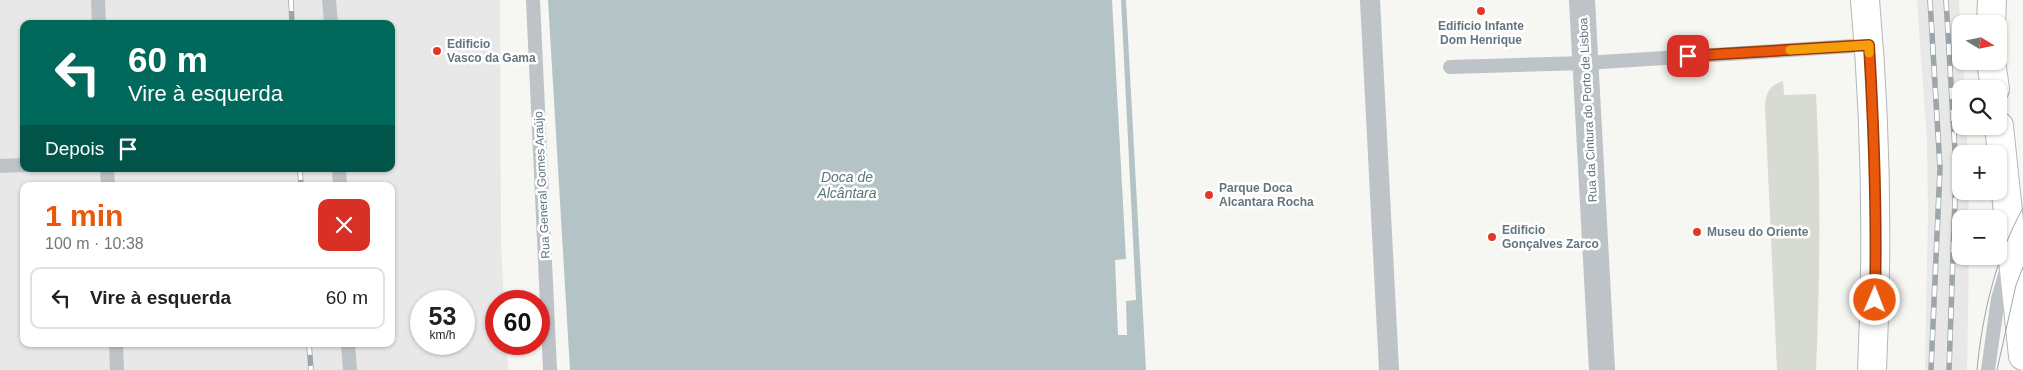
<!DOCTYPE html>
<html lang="pt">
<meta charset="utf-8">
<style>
:root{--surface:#fff;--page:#f2f2f2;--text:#222;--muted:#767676;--line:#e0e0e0;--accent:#ea580c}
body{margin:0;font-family:Helvetica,sans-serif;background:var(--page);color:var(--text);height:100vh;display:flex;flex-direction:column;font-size:19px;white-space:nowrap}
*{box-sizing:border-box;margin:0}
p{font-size:16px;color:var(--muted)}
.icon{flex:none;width:28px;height:28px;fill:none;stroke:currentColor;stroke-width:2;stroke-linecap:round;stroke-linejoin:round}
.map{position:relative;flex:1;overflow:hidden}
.side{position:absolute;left:20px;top:182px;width:375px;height:165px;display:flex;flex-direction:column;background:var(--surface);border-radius:10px;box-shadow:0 1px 4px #0004}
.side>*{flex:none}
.top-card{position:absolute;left:20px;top:20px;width:375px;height:152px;border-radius:10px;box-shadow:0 1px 4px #0004;background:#00695c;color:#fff;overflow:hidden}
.needle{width:32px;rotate:100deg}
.tools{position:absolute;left:1952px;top:15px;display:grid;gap:10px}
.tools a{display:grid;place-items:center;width:55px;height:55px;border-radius:10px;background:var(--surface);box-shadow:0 1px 4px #0004;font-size:25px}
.speed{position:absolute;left:410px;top:290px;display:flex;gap:10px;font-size:25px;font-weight:700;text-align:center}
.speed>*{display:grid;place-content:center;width:65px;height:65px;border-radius:50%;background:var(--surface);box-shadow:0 1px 4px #0004;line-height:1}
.speed small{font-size:12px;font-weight:400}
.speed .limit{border:8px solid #d22;background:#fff;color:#111}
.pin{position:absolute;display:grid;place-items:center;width:42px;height:42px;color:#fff;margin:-21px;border-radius:10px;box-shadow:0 2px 8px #0006}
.me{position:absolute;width:55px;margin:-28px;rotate:1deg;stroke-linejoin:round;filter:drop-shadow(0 0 4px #0008)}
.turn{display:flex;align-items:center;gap:18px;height:105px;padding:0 25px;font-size:22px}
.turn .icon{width:65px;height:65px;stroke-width:2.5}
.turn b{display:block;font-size:35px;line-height:42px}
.then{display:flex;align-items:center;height:48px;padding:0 25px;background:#0003;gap:10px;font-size:19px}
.round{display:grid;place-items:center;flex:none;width:52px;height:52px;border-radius:10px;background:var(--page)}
.head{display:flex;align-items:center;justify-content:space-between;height:85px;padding:0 25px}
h1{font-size:30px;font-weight:800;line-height:38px;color:var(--accent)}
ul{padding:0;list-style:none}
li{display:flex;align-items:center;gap:15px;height:62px;margin:0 10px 8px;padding:0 15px;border:2px solid var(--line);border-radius:10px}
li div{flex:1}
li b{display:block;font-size:19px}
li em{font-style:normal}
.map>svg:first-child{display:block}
.built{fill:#e7e8e7;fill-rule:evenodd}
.green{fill:#d7dbd2}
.water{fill:#b4c4c6}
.pier{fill:#f6f6f3}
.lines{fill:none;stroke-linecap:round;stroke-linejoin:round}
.primary-casing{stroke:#b1b7ba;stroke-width:30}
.service{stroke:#bdc3c6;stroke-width:14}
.pedestrian{stroke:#bdc3c6;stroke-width:20}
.minor{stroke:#bdc3c6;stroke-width:26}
.primary{stroke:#fff;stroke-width:28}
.tram{stroke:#9da6aa;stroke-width:1}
.rail-casing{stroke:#9da6aa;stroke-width:5.5}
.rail{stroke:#fff;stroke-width:4;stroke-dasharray:11;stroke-linecap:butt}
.route-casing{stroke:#983908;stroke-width:12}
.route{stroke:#ea580c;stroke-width:9}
.slow{stroke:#f59e0b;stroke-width:9}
.poi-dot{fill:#e23828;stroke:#fff;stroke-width:2}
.labels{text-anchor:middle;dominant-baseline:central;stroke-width:5;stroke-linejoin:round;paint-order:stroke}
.poi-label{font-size:12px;font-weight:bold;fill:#62767e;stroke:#fff;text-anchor:start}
.street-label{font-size:12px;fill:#62767e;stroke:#fff}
.water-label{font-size:14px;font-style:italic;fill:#5c7679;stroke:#fff}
</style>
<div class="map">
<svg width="2023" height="370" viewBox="0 0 2023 370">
<rect width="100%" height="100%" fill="#f6f6f3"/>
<g class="built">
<path d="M0,0H500L501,246L504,301H496V344H507L508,370H0ZM24,24H391V169H24ZM24,186H391V344H24ZM421,301H464V344H421Z"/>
<path d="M1917,0H1959L1961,61H1963L1965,89H1961V126H1967V153L1961,154V191H1968L1969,219H1961V256H1969L1967,370H1925L1928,215L1927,140Z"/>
</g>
<path class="green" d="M1783,81L1784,95L1816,94C1821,186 1820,278 1816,370H1777L1765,106C1766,92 1769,86 1783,81Z"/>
<path class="water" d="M548,0H1126L1146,370H570Z"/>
<path class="pier" d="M1112,0H1121L1136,300L1126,301L1127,335H1118L1115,260L1126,259Z"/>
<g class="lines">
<g class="primary-casing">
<g id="primary">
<path d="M1865,0C1876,123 1878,246 1872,370"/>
<path d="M1991,24L1992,0"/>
<path d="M1991,61L1995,89"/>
<path d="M1999,126L2023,356"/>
</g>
</g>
<g class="service">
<path d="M98,0L99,24"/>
<path d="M329,0L331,24"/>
<path d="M533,0L550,370"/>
<path d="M1450,67L1585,63L1869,45"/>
<path d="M0,166L24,165"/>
<path d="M107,169L108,186"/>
<path d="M339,169L340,186"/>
<path d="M116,344L117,370"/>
<path d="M348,344L350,370"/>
<path d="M1988,370L1998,299L2007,268"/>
</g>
<path class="pedestrian" d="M1370,0L1389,370"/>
<path class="minor" d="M1582,0L1602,370"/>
<use href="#primary" class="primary"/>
<g class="tram">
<path d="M1977,370C1982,315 1996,256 2023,208"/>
<path d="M1997,370L2016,285L2023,267"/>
</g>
<g class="rail-casing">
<g id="rail">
<path d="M291,0L292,24"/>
<path d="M1930,0L1940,168L1931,370"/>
<path d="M1946,0L1956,168L1949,370"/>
<path d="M300,169L301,186"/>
<path d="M309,344L311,370"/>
</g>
</g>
<use href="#rail" class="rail"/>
</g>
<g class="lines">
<g class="route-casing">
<path id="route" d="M1688,56L1869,45C1874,130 1877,215 1875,300"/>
</g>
<use href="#route" class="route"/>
<path class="slow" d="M1790,50L1869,45V53"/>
</g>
<g class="poi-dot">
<circle cx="1481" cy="11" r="5"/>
<circle cx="437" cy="51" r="5"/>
<circle cx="1209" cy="195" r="5"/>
<circle cx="1697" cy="232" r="5"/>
<circle cx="1492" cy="237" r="5"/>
</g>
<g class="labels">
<g class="poi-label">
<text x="1481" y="26" text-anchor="middle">Edifício Infante<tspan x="1481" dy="14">Dom Henrique</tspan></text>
<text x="447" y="44">Edificio<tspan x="447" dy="14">Vasco da Gama</tspan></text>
<text x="1219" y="188">Parque Doca<tspan x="1219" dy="14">Alcantara Rocha</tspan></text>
<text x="1502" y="230">Edificio<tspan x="1502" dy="14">Gonçalves Zarco</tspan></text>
<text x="1707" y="232">Museu do Oriente</text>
</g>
<g class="street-label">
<text transform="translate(1588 110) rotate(-93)">Rua da Cintura do Porto de Lisboa</text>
<text transform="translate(542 185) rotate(-93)">Rua General Gomes Araújo</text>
</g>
<g class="water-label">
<text x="847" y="177">Doca de<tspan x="847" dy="16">Alcântara</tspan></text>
</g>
</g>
</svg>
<div class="tools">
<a><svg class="needle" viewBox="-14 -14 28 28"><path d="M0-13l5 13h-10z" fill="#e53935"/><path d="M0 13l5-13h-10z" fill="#767676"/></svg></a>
<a><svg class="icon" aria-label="search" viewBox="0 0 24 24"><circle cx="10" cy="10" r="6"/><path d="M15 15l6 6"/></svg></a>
<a>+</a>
<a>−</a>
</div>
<div class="speed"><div>53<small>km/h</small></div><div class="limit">60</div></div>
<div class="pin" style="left:1688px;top:56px;background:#d93025"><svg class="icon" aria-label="arrive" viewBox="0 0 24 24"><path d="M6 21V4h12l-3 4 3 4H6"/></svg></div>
<svg class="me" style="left:1875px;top:300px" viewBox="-20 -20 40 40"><circle r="17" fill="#ea580c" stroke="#fff" stroke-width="3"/><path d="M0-11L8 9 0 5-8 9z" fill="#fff"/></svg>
<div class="top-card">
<div class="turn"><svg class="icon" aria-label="left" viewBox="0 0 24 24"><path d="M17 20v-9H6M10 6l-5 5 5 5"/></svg><div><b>60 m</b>Vire à esquerda</div></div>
<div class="then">Depois<svg class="icon" aria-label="arrive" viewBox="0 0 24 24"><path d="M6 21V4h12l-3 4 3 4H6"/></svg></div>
</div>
<section class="side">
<div class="head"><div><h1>1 min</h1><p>100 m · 10:38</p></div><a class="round" style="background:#d93025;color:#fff"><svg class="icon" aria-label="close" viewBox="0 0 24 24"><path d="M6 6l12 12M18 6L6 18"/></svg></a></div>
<ul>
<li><svg class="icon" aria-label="left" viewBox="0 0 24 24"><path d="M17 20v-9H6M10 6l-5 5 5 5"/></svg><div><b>Vire à esquerda</b></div><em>60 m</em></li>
</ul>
</section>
</div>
